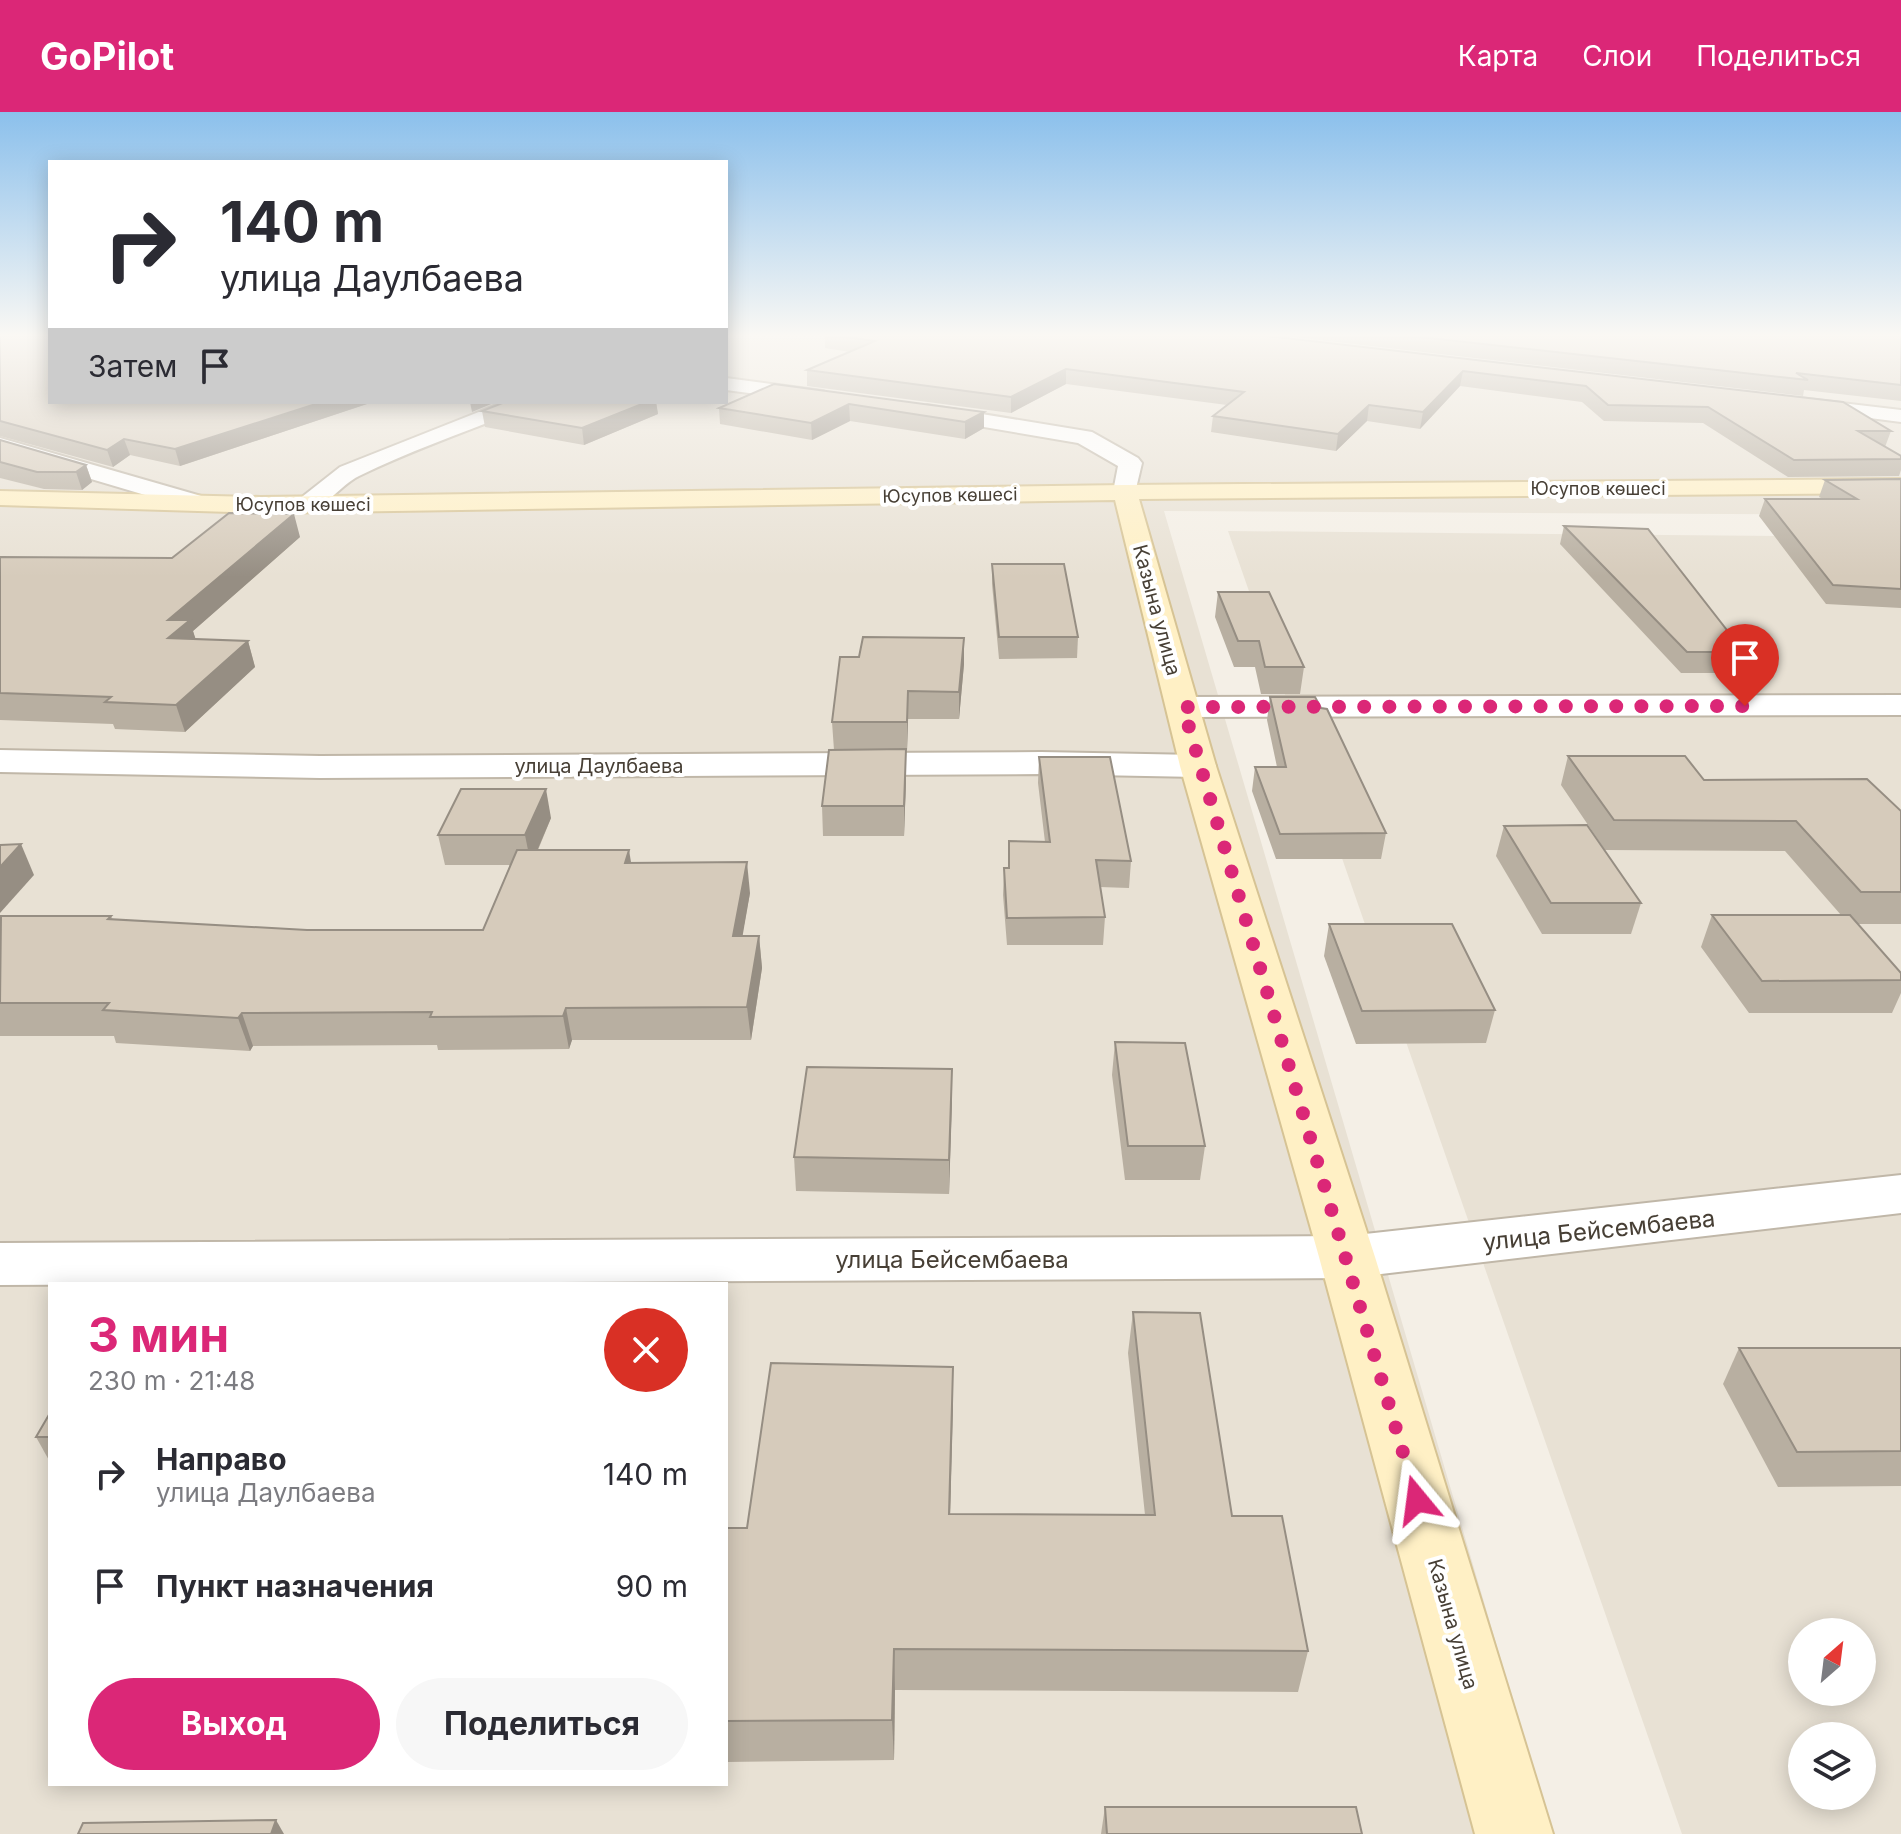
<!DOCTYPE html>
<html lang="ru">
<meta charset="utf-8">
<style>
:root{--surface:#fff;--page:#f7f7f7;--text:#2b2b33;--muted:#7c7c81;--accent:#db2777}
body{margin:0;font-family:Inter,sans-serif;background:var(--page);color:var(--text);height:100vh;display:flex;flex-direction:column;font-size:30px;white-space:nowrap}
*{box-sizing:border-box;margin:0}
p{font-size:26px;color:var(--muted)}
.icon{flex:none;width:44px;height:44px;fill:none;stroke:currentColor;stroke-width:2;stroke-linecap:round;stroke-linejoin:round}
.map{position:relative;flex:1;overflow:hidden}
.drawer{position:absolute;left:48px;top:1170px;width:680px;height:504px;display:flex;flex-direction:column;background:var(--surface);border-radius:0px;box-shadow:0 4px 20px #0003}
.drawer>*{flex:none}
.hud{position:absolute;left:48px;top:48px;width:680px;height:244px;border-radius:0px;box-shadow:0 4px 20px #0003;background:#fff;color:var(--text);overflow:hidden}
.needle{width:52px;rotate:28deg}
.fabs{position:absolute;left:1788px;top:1506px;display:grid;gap:16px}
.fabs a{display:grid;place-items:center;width:88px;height:88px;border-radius:50%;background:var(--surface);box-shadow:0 4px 20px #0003;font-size:40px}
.pin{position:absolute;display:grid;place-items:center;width:68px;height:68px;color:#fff;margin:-82px -34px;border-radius:50% 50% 50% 0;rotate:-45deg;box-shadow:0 0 8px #0007}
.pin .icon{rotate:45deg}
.me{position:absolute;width:88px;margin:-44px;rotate:344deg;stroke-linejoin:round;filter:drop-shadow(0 0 6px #0008)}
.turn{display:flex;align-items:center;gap:28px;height:168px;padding:0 40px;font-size:36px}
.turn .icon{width:104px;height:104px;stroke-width:2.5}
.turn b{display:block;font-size:56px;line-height:68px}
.then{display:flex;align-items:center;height:76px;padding:0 40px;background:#0003;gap:16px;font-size:30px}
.round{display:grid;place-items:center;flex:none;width:84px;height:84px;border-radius:42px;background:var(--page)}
.summary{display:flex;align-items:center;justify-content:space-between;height:136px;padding:0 40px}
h1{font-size:48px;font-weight:700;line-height:60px;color:var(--accent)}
.primary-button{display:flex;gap:16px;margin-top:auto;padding:16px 40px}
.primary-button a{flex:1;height:92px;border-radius:48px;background:var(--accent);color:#fff;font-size:32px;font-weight:700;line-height:92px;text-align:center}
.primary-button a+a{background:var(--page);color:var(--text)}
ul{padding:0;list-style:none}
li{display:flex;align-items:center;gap:24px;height:112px;padding:0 40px}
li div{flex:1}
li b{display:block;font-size:30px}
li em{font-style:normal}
header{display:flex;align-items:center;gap:48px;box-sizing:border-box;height:112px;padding:0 40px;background:var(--accent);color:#fff}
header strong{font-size:38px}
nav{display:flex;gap:44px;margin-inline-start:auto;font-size:28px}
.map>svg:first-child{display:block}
.residential{fill:#e8e1d4;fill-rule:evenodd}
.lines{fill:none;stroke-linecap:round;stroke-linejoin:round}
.street-casing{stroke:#c0b7a8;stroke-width:4}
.secondary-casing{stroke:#d6c394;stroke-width:4}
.street{fill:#fff;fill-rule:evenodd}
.secondary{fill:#fff0c5;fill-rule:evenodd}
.wall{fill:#b8afa1}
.shaded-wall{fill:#968e83}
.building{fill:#d6cbbb;stroke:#968e83;stroke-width:2}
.route{stroke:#db2777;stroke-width:14;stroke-dasharray:0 25.2}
.labels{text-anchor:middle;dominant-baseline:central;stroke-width:8;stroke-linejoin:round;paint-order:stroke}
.far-street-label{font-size:18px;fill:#473f35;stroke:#fff}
.street-label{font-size:20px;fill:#473f35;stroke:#fff}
.near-street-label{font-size:24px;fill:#473f35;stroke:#fff}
</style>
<header>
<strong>GoPilot</strong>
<nav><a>Карта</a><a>Слои</a><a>Поделиться</a></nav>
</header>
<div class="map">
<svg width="1901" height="1722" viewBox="0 0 1901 1722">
<rect width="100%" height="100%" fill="#f4efe6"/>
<g class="residential">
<path d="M0,224L50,290H726V224H1901V403L1164,399L1552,1722H0ZM50,1172H726V1672H50Z"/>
<path d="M1228,419L1901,425V1722H1682ZM1802,1520H1862V1580H1802ZM1802,1624H1862V1684H1802Z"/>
</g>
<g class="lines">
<g class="street-casing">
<g id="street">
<path d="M726,266L823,279L833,285L823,291L726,278Z"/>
<path d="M1799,286L1901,298V310L1792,296L1788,292L1792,288Z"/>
<path d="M504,290H533L530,294C474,317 414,337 359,364C338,374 322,404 297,397L293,392L340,355Z"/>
<path d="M927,293L1092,320L1138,346L1142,351L1134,385H1116L1113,380L1118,354L1078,331L919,304L916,299Z"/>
<path d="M0,326L208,386L212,391L208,396L199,399L0,340Z"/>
<path d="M1901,583V603L1183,605L1171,602L1166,595L1171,588L1183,585Z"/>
<path d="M0,638L320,644L1041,640L1198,643L1211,646L1216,654L1211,662L1198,665L1041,662L320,666L0,660Z"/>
<path d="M1901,1063V1101L1347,1166L0,1173V1131L1347,1124Z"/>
</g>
</g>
<g class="secondary-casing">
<path id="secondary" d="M1901,367V381L1139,387L1216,654L1375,1145L1553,1722H1475L1319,1145L1180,654L1115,388L261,401L0,393V379L261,385L1125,373Z"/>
</g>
<use href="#street" class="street"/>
<use href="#secondary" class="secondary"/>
</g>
<g class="wall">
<path d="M0,224L50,290H373L180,354L130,343L113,355L0,324Z"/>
<path d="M825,224H1267L1891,319L1885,335L1901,344V358L1899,364L1788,365L1703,311L1604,309L1582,290L1460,274L1420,317L1367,309L1336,339L1211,320L1213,304L1227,293L1066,272L1011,301L807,274V258L850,240L825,236Z"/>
<path d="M1285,224H1901V289L1804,278L1803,284Z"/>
<path d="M774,272L984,300V316L965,327L850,309L812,328L720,312L719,296Z"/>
<path d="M505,290H656L658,302L584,333L485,315L482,299Z"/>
<path d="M0,328L86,353L92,370L82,378L44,377L0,366Z"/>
<path d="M1901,367V496L1826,492L1759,404L1765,387H1823L1819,385L1825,368Z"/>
<path d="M1564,414L1744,540L1737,561H1681L1560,432Z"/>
<path d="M300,425L193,519L195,527L248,529L255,555L185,620L115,617L113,612L0,608V445L172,446Z"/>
<path d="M992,452L1078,525L1077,546L999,547L992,472Z"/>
<path d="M1218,480L1304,555L1300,582H1261L1255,555H1234L1215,505Z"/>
<path d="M964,552L959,607H908L907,638H906V666L904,724H823L822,694L834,638L832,610Z"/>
<path d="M1270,585L1386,721L1381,747H1276L1252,679L1255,655H1277L1267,608Z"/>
<path d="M1568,644L1704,668L1901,699V812H1857L1901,861V881L1892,901H1749L1701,835L1712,803H1841L1785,739L1605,738L1561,673Z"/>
<path d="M1039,645L1131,749L1129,776L1100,775L1105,805L1103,833H1007L1003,783L1004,756H1009L1045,730L1038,671Z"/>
<path d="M551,706L538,738L631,751L750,781L742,824H759L762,856L751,928H572L569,937L438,938L437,933L253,934L250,939L116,931L114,924H0V805L111,804L113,808L307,818H483L510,753H445L438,723Z"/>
<path d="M1504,714L1641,791L1631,822H1542L1496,744Z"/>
<path d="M1329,812L1495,898L1486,931L1356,932L1324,844Z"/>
<path d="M1115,930L1205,1034L1200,1068H1125L1112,963Z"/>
<path d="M952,957L949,1082L796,1079L794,1045Z"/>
<path d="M1133,1200L1232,1404L1308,1539L1298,1580L895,1578L894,1648L726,1650V1416H747L953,1255L950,1402L1145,1403L1128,1241Z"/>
<path d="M1739,1236H1901V1374L1778,1375L1723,1272Z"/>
<path d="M50,1301V1350L36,1325Z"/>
<path d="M1105,1695L1362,1722H1101Z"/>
</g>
<g class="shaded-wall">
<path d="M1066,257V272L1011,301V285Z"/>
<path d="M1463,259L1460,274L1420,317L1423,300Z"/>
<path d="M322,290H373L180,354L175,337Z"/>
<path d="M470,290H496L472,300Z"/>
<path d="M647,290H656L658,302L584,333L582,316Z"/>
<path d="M849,292L850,309L812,328L811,311Z"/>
<path d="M1369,293L1367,309L1336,339L1338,322Z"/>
<path d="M984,300V316L965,327V310Z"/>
<path d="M124,327L130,343L113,355L107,338Z"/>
<path d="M86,353L92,370L82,378L76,360Z"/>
<path d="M294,402L300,425L193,519L198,534L168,526V508Z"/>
<path d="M964,526V552L959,607V580Z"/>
<path d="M248,529L255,555L185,620L176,593Z"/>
<path d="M908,579V607L907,638V610Z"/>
<path d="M906,637V666L904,724V694Z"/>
<path d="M546,677L551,706L531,753L525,723Z"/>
<path d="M21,732L34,763L0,801V755Z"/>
<path d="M629,738L634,768L625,751Z"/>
<path d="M747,750L750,781L737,856L733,824Z"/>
<path d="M759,824L762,856L751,928L747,895Z"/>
<path d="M566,896L572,928L569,937L563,904Z"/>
<path d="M242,901L253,934L250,939L238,906Z"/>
<path d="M952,957V991L949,1082V1048Z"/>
<path d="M953,1255V1296L949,1444V1402Z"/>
<path d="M894,1537L895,1578L894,1648L892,1608Z"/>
<path d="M276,1708L284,1722H271Z"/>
</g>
<g class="building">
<path d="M0,224H50V290H322L175,337L124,327L107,338L0,309Z"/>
<path d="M838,224H1267L1843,290L1891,319H1858L1901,344V347L1794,348L1708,295L1608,293L1586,274L1463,259L1423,300L1369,293L1338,322L1213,304L1244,280L1066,257L1011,285L807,258L875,229Z"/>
<path d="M1411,224H1901V273L1796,261L1808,268Z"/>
<path d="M774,272L984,300L965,310L849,292L811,311L719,296Z"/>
<path d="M505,290H647L582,316L482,299Z"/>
<path d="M0,328L86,353L76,360H37L0,350Z"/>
<path d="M1901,367V477L1833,473L1765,387H1857L1825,368Z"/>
<path d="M229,401L294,402L168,508H190L168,526L248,529L176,593L105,590L111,585L0,581V445L172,446Z"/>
<path d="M1564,414L1648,417L1744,540H1687Z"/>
<path d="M992,452H1064L1078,525H999Z"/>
<path d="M1218,480H1269L1304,555H1265L1259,529H1238Z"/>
<path d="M863,525L964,526L959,580L908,579L907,610H832L840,545H859Z"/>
<path d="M1270,585H1315L1321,596L1327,597L1386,721L1280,722L1255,655H1286Z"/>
<path d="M906,637L904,694H822L829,638Z"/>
<path d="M1568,644H1685L1704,668L1867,667L1901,699V780H1861L1796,709L1614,708Z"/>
<path d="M1039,645H1110L1131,749L1096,748L1105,805L1007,806L1004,756H1009V729L1050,730Z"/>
<path d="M461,677H546L525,723H438Z"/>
<path d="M1587,713L1641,791H1551L1504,714Z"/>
<path d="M21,732L0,755V733Z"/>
<path d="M517,738H629L625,751L747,750L733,824H759L747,895L566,896L563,904L430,905L432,900L242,901L238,906L103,898L109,891H0L1,804H111L108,807L307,818H483Z"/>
<path d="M1712,803H1850L1901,861V868L1762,869Z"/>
<path d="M1329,812H1452L1495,898L1362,899Z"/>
<path d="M1115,930L1185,931L1205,1034H1128Z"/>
<path d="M807,955L952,957L949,1048L794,1045Z"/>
<path d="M1133,1200L1200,1201L1232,1404H1282L1308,1539L894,1537L892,1608L726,1609V1416H747L771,1251L953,1255L949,1402L1155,1403Z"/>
<path d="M1739,1236H1901V1339L1797,1340Z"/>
<path d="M50,1301V1325H36Z"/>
<path d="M1105,1695H1356L1362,1722H1107Z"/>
<path d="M276,1708L271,1722H78L83,1711Z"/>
</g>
<linearGradient id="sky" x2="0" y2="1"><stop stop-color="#8bc0ec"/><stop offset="0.48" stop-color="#faf8f4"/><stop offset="1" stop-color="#faf8f4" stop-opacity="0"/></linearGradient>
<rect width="1901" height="465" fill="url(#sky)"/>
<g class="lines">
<path class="route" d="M1417,1388L1183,595L1745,594"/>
</g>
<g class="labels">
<g class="far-street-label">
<text x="1598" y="376">Юсупов көшесі</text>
<text transform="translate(950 383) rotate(-1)">Юсупов көшесі</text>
<text x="303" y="392">Юсупов көшесі</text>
</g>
<g class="street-label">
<text transform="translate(1157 498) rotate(75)">Казына улица</text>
<text x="599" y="654">улица Даулбаева</text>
<text transform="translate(1453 1512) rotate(74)">Казына улица</text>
</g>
<g class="near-street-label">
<text transform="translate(1599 1118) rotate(-6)">улица Бейсембаева</text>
<text x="952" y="1147">улица Бейсембаева</text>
</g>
</g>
</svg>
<div class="fabs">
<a><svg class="needle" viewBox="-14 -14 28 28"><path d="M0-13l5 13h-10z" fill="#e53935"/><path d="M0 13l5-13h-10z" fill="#7c7c81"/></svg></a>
<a><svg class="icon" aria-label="layers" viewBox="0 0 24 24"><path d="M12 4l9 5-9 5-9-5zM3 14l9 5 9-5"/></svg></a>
</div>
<div class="pin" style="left:1745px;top:594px;background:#d93025"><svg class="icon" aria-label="arrive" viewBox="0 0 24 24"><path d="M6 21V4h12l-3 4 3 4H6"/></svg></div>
<svg class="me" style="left:1417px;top:1388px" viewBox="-20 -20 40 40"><path d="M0-17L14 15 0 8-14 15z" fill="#db2777" stroke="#fff" stroke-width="4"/></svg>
<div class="hud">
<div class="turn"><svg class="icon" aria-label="right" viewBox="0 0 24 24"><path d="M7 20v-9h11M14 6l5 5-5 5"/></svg><div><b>140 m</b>улица Даулбаева</div></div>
<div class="then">Затем<svg class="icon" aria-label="arrive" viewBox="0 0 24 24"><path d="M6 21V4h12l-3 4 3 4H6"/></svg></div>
</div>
<section class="drawer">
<div class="summary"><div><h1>3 мин</h1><p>230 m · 21:48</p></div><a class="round" style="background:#d93025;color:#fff"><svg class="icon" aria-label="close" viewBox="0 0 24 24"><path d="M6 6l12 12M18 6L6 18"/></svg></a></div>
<ul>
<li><svg class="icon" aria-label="right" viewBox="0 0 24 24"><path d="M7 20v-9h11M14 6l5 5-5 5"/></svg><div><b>Направо</b><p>улица Даулбаева</p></div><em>140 m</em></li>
<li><svg class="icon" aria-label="arrive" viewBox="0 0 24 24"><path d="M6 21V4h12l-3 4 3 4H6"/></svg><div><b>Пункт назначения</b></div><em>90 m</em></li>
</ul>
<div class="primary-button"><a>Выход</a><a>Поделиться</a></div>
</section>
</div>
